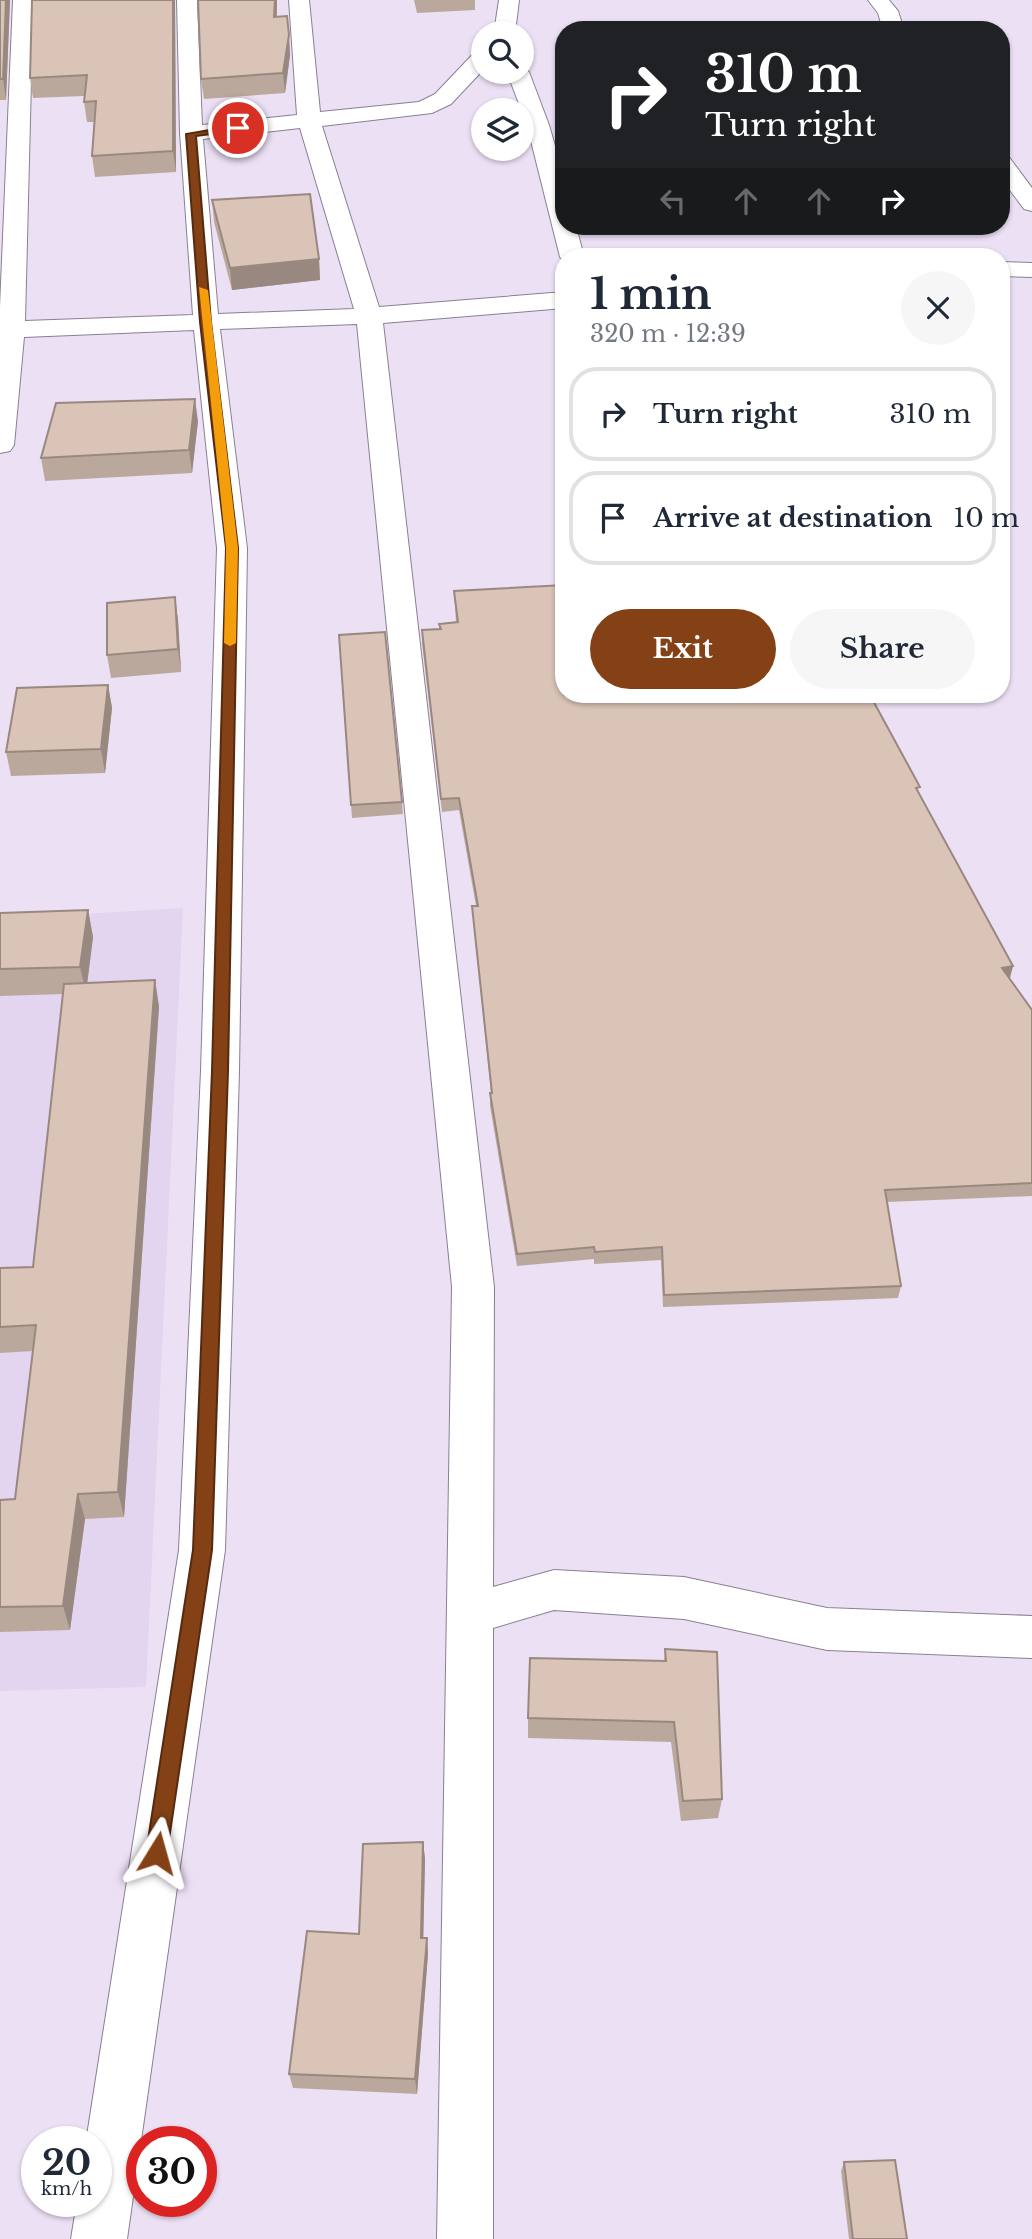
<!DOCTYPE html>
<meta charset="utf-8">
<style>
:root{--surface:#fff;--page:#f6f6f7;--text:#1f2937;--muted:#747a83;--line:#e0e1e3;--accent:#854116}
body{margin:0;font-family:"Libre Baskerville",serif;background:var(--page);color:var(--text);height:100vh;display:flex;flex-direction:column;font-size:26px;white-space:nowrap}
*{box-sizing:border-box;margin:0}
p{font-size:23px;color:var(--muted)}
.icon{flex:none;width:38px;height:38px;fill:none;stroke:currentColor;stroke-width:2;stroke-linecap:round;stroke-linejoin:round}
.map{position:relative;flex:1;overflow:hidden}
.panel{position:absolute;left:555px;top:248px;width:455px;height:455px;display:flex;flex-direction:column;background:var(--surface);border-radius:28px;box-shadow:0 2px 5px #0004}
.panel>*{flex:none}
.top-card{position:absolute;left:555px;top:21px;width:455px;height:214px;border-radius:28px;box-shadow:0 2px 5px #0004;background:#202124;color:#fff;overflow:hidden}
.tools{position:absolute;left:471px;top:21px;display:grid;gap:14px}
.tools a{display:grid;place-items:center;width:63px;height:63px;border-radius:50%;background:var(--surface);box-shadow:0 2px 5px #0004;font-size:35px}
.speed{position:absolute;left:21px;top:2126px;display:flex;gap:14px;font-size:35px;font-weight:700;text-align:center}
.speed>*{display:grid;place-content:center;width:91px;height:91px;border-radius:50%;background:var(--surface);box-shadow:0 2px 5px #0004;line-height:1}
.speed small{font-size:18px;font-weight:400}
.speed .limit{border:10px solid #d22;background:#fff;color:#111}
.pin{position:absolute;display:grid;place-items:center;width:60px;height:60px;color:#fff;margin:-30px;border:4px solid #fff;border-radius:50%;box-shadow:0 2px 7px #0007}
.me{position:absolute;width:77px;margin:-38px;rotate:8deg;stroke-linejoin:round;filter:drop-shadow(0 0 5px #0008)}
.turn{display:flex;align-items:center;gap:24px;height:147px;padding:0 35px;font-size:32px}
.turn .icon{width:91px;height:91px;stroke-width:2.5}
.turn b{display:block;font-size:49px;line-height:60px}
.lanes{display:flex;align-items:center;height:66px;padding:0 35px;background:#0003;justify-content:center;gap:35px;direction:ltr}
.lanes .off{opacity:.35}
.round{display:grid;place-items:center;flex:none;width:74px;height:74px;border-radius:37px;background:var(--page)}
.overview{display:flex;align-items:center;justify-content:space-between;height:119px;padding:0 35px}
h1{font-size:42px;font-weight:800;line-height:52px}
.primary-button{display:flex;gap:14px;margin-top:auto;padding:14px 35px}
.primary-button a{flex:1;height:80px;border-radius:42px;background:var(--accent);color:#fff;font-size:28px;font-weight:800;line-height:80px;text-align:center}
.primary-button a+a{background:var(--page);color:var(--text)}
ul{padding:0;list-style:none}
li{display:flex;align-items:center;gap:21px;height:94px;margin:0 14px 10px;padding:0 21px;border:4px solid var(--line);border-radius:28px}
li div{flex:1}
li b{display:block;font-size:26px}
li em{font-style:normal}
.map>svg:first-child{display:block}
.built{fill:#e3d4ef}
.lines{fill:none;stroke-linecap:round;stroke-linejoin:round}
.minor-casing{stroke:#8a7f92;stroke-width:2}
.minor{fill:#fff;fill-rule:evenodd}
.wall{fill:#bba89d}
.shaded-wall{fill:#998880}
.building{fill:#dac3b7;stroke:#998880;stroke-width:2}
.route{fill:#854116;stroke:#562a0e;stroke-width:2}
.slow{fill:#f59e0b}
</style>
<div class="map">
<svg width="1032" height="2239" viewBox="0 0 1032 2239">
<rect width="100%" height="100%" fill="#ece0f5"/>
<path class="built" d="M183,908L146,1687L0,1691V919Z"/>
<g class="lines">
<g class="minor-casing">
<g id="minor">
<path d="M13,0H33L25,321L193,315L180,133L177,0H197L202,125L297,115L289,0H309L320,112L419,102L435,94L475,52L483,51V70L451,104L432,113L322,126L379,307L564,292V308L383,323L494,1287L493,1587L554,1570L684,1577L827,1608L1032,1616V1658L827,1650L684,1619L554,1610L493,1628V2239H437L452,1287L357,324L220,329L247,548L239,1071L225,1550L127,2239H71L77,2202H96V2142H86L179,1550L201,1071L217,548L194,330L24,337L14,445L10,451L0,453V307ZM300,128L354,309L218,314L203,139Z"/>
<path d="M499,0H519L515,33H494Z"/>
<path d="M868,0H889L898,11L904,30H883L878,13Z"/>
<path d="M522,66L529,72L549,125L564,177V226H576L584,257H564V262L560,257L527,125L507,72H522Z"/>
<path d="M1001,155L1009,157L1032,188V211L1024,209L1001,178Z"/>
<path d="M1001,262L1032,263V277L1001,276Z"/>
</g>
</g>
<use href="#minor" class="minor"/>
</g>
<g class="wall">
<path d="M0,0H10L6,100H0Z"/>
<path d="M175,0L176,172L95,177L92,156L94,122H87L84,102V96L33,98L30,78Z"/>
<path d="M198,0H277V17L287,16L290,55L285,93L204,99L201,79Z"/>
<path d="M414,0H475V10L417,13Z"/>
<path d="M212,200L319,259L320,280L232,290L214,222Z"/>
<path d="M198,421L192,473L45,481L41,458Z"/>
<path d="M454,591L919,793L1013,966L1009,978L1032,1010V1196L887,1202L901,1286L898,1298L663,1307L661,1260L594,1264V1259L517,1266L490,1106V1093H491L473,919L472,906H476L459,810L442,812L422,643V630L439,629V624L456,622Z"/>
<path d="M175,597L178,620L181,672L111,678L107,655Z"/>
<path d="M339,635L402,802L403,814L352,818Z"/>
<path d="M108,685L112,708L105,773L11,776L6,752Z"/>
<path d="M88,910L93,937L87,983L155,980L159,1007L124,1517L85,1519L70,1630L0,1632V1500L15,1499L33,1351L0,1353V1268L33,1267L63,994L0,996V913Z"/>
<path d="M665,1649L722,1799L718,1818L681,1821L671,1742L528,1738V1718L664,1661Z"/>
<path d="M423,1842L425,1859L423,1938H427L428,1954L417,2094L293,2088L289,2074L359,1934Z"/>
<path d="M844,2162L907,2239H849L841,2171Z"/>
</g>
<g class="shaded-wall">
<path d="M6,0H10L6,100L3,79Z"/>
<path d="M173,0H175L176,172L173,151Z"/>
<path d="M275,0H277L276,37L274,17Z"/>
<path d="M289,35L290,55L285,93L283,73Z"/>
<path d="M319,259L320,280L232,290L230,268Z"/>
<path d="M195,399L198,421L192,473L189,450Z"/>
<path d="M175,597L178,620L181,672L178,649Z"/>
<path d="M108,685L112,708L105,773L101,749Z"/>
<path d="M88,910L93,937L86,993L80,967Z"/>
<path d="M1013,966L1010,978L999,980L1002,968Z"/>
<path d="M155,980L159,1007L124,1517L118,1492Z"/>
<path d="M78,1494L85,1519L70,1630L63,1606Z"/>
<path d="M423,1842L425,1859L423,1954L421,1938Z"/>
<path d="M427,1938L428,1954L417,2094L415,2079Z"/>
</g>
<g class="building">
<path d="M0,0H6L3,79H0Z"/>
<path d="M32,0H173V151L92,156L96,101L84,102L87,75L30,78Z"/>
<path d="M198,0H275L274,17L287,16L289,35L283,73L201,79Z"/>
<path d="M310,194L319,259L230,268L212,200Z"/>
<path d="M195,399L189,450L41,458L56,403Z"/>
<path d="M564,585V695H870L920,787L916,788L1013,966L1002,968L1032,1010V1183L885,1190L901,1286L664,1295L662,1247L595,1252L594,1247L517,1254L490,1093H492L472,906H478L459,798L441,799L422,630L441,629L439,624L458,622L454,591Z"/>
<path d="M175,597L178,649L107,655V603Z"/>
<path d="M385,632L402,802L351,805L339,635Z"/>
<path d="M108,685L101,749L6,752L17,688Z"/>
<path d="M88,910L80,967L0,969V913Z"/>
<path d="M155,980L118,1492L78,1494L63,1606L0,1607V1500L15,1499L36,1325L0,1327V1268L33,1267L64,984Z"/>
<path d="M665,1649L717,1652L722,1799L683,1801L674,1722L528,1718L530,1658L666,1661Z"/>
<path d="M423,1842L421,1938H427L415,2079L289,2074L307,1931L359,1934L363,1844Z"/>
<path d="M895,2160L907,2239H853L844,2162Z"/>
</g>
<path class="route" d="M238,125L241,130L196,136L211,322L238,548L228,1071L212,1550L167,1853L164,1861L157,1864L149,1861L146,1853L193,1550L212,1071L226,548L200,322L186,134Z"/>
<path class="slow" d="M199,287L208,290L238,548L236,643L230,646L224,643L226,548Z"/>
</svg>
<div class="tools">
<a><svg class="icon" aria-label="search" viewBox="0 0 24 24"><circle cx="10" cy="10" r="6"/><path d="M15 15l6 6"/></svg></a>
<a><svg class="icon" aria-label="layers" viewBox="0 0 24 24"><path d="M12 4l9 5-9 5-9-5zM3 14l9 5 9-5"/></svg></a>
</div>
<div class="speed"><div>20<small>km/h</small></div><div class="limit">30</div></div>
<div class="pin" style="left:238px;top:128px;background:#d93025"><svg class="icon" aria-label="arrive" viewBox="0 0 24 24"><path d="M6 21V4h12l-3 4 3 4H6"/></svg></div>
<svg class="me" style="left:157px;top:1853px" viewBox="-20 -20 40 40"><path d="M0-17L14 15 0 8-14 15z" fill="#854116" stroke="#fff" stroke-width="4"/></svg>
<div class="top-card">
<div class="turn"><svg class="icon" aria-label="right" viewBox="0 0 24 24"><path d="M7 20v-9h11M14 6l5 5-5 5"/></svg><div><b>310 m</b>Turn right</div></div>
<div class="lanes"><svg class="icon off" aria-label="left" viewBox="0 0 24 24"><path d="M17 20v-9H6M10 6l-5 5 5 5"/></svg><svg class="icon off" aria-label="ahead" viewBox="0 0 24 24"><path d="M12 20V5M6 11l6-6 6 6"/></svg><svg class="icon off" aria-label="ahead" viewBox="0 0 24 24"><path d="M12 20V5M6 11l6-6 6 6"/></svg><svg class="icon" aria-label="right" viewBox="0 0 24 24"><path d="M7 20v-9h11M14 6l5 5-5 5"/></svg></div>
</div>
<section class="panel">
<div class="overview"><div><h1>1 min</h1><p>320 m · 12:39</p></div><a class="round"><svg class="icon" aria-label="close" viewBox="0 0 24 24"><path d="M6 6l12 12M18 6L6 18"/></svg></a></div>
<ul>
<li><svg class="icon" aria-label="right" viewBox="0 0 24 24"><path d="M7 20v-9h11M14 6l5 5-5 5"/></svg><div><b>Turn right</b></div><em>310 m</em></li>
<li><svg class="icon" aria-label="arrive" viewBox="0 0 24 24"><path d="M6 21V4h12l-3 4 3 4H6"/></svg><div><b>Arrive at destination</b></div><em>10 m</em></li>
</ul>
<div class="primary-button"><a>Exit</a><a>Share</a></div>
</section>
</div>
